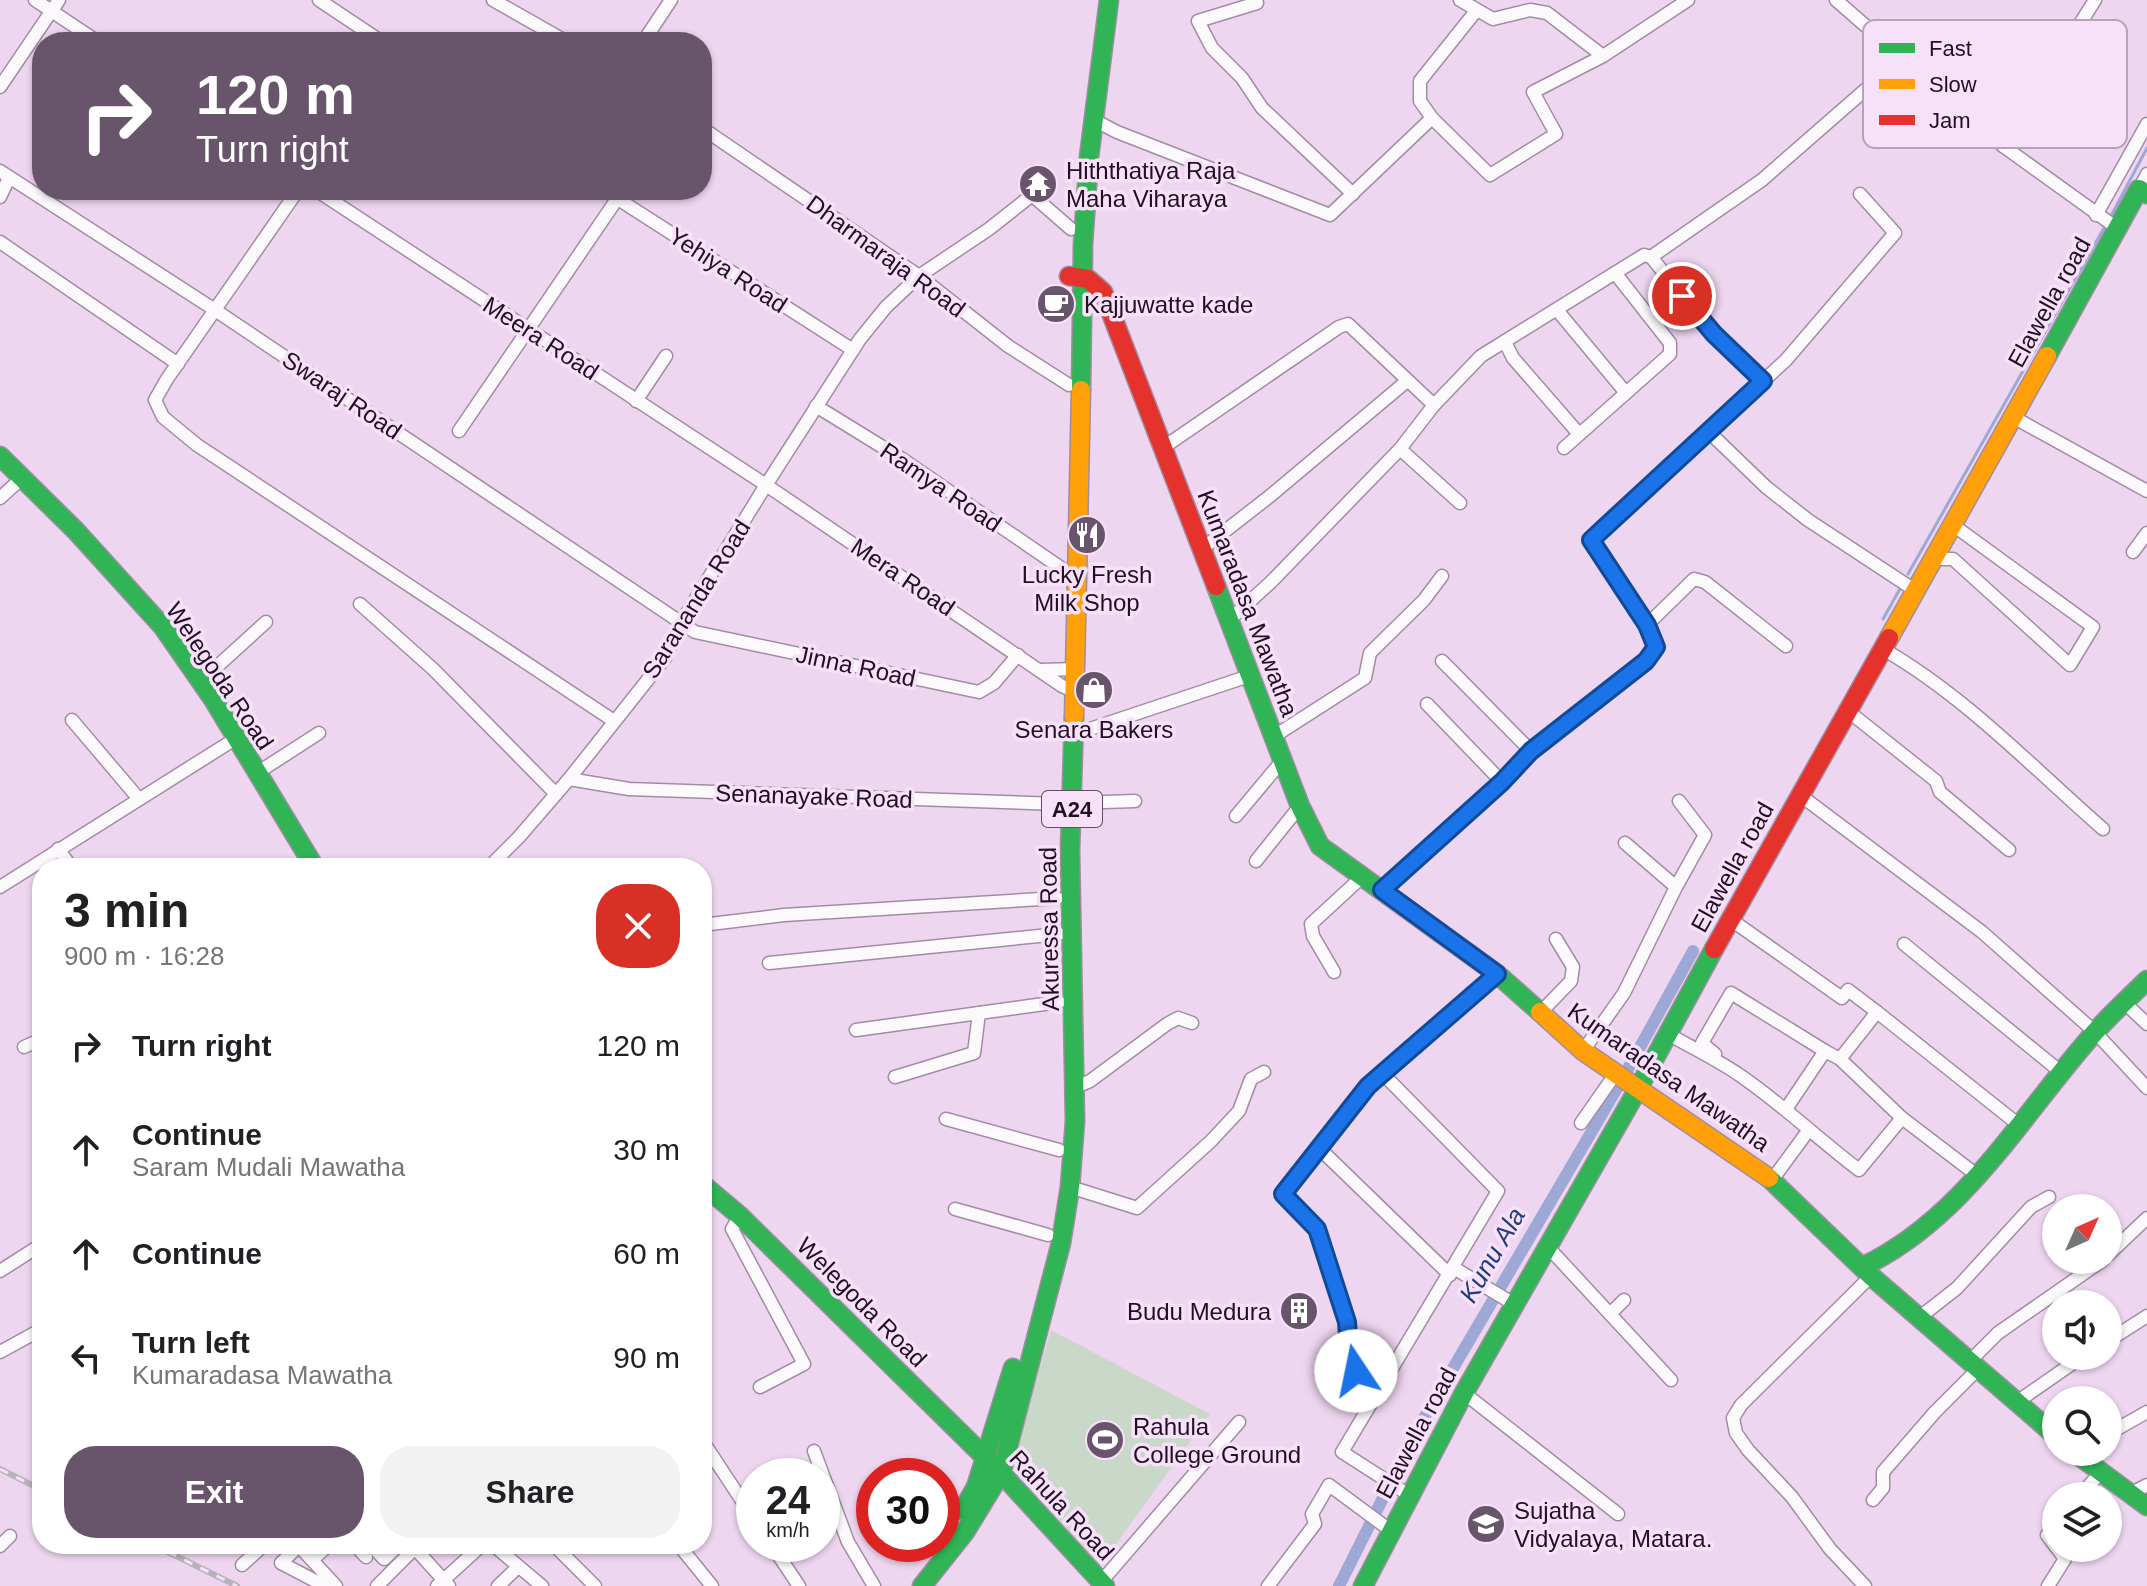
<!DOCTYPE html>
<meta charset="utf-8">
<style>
:root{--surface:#fff;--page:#f2f2f2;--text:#202124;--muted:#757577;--accent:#69556b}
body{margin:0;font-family:Helvetica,sans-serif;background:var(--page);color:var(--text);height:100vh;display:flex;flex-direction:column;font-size:30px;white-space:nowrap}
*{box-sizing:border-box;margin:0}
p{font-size:26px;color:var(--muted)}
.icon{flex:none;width:44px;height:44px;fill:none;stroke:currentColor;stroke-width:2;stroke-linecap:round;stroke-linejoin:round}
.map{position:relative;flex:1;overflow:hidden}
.panel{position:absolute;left:32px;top:858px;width:680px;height:696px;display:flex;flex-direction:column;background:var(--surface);border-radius:32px;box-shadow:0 2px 6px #0004}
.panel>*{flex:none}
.top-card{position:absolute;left:32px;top:32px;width:680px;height:168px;border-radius:32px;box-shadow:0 2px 6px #0004;background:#69556b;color:#fff;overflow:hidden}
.needle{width:52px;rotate:45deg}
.buttons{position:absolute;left:2042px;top:1194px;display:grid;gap:16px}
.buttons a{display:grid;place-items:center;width:80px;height:80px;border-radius:50%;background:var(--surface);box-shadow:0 2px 6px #0004;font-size:40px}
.speed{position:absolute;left:736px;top:1458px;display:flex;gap:16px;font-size:40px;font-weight:700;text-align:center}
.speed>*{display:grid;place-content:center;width:104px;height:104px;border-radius:50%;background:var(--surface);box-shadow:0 2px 6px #0004;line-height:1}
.speed small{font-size:20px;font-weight:400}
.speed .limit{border:12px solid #d22;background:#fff;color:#111}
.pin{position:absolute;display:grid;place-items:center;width:68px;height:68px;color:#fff;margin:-34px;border:4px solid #fff;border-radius:50%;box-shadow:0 2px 8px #0007}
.me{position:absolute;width:88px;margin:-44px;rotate:349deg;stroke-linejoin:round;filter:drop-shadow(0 0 6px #0008)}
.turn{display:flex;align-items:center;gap:28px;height:168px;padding:0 32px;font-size:36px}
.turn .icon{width:104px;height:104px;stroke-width:2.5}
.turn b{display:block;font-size:56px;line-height:68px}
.round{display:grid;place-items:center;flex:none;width:84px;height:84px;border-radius:32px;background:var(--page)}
.overview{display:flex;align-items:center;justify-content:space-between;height:136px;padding:0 32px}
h1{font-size:48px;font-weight:700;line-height:60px}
.primary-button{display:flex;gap:16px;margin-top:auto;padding:16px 32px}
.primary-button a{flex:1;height:92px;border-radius:32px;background:var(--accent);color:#fff;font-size:32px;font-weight:700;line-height:92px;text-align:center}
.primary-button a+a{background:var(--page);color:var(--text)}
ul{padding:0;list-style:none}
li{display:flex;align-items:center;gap:24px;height:104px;padding:0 32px}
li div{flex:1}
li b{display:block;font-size:30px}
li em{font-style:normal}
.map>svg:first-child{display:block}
.green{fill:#cad8ca}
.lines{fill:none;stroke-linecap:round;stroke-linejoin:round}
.stream{stroke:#9da8d6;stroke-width:3}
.canal{stroke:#9da8d6;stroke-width:12}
.street-casing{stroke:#a08da2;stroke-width:15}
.fast-casing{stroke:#a08da2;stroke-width:21}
.slow-casing{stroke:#a08da2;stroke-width:21}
.jam-casing{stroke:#a08da2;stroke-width:21}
.street{stroke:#fcf9fd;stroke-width:12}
.fast{stroke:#30b455;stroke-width:18}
.slow{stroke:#ff9f0a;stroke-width:18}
.jam{stroke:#e5322d;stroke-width:18}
.rail-casing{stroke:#b8b2ba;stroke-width:6}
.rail{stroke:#f7e1f9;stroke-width:3;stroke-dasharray:9;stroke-linecap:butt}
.route-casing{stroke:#114b97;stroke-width:20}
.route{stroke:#1a73e8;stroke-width:14}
.labels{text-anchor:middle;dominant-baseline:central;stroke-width:7;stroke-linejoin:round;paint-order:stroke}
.shield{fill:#f7e1f9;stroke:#624e64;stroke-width:2}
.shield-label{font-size:22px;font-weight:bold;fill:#220f24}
.poi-label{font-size:24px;fill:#220f24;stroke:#f7e1f9;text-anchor:start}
.street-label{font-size:24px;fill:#220f24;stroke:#f7e1f9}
.water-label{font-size:26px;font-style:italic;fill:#203d7f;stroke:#f7e1f9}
.key{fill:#f7e1f9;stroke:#b7a2b9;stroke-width:2}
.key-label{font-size:22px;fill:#220f24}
</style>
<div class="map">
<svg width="2147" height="1586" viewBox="0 0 2147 1586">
<rect width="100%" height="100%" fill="#eed6f0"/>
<path class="green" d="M1051,1330L1210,1414L1100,1566L1010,1466Z"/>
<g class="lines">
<g class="stream">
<path d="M2112,214L2147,148"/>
<path d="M1908,574L2104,228"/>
<path d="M1883,619L1901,587"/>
</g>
<path class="canal" d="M1339,1586L1418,1428L1623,1078L1693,951"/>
<g class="street-casing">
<g id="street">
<path d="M35,0L98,42"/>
<path d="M319,0L382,42"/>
<path d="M493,0L567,42"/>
<path d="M1460,0L1493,19L1530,10L1547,13L1603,56"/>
<path d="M1836,0L1891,48L1918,65L2003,146"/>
<path d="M2095,0L2003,146L2117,228"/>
<path d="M1257,3L1198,21L1212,48L1242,78L1262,108L1353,194"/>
<path d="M643,42L671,0"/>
<path d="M0,87L59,0"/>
<path d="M1432,118L1490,175L1556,134L1533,92L1603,56L1688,0"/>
<path d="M1094,120L1117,132L1330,215L1432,118L1420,101V81L1476,11"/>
<path d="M702,128L919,276L1008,346L1069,385"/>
<path d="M0,171L215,310L695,632L979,692L994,683L1018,655"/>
<path d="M2139,189L2147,174"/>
<path d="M298,190L167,379L155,400L163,417L197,445L614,721"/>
<path d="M316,190L766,485L1062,686L1076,692"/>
<path d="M604,190L853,350"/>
<path d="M0,197L9,178"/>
<path d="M2096,215L2147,124"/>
<path d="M0,242L178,364"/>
<path d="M1651,257L1762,180L1904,56"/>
<path d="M1557,310L1626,393"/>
<path d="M1505,342L1513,358L1579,434"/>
<path d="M636,401L666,356"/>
<path d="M816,406L902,459L1064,570"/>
<path d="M2013,417L2147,491"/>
<path d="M459,431L617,199"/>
<path d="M1709,432L1766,487L1808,520L1916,591"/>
<path d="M1164,447L1339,327L1348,324L1434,405"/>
<path d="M1564,448L1670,354V343L1615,273"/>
<path d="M1400,449L1460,503"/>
<path d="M0,498L22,478"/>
<path d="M1202,549L1270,496L1407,381"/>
<path d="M2133,552L2147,533"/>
<path d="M1934,559H1953L2070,665L2093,627L1953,525"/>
<path d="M360,604L433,669L556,794"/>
<path d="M1228,621L1270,583L1400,449L1434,405L1481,356L1644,255L1651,257L1714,334L1763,381"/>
<path d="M1647,625L1694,579L1705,582L1786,646"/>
<path d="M1883,649C1965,696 2032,767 2103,829"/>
<path d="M1442,661L1531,751"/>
<path d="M1040,670L1077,669"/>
<path d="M201,681L266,622"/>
<path d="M1427,704L1502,782"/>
<path d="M1848,711L1936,781L1940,792L2009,850"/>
<path d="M72,720L139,799"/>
<path d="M1075,734L1249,676"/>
<path d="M1273,737L1365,678L1370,653L1424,600L1442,576"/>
<path d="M257,773L319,733"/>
<path d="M569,779L629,789L1059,804"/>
<path d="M1800,795L1982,932L2095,1032L2147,1088"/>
<path d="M1073,803L1135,801"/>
<path d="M1236,816L1282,761"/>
<path d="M1625,843L1676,887"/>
<path d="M58,849L72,868"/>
<path d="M1256,861L1300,806"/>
<path d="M488,868L519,837L569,779L665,658L681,623L766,485L860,339L886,307L919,276L989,229L1032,195L1071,229"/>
<path d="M0,887L235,739"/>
<path d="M1382,890L1502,782L1531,751L1646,661L1656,647L1647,625L1591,540L1786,360L1895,233L1860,194"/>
<path d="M1730,919L1842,998L1848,990L1877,1012"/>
<path d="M702,925L784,915L1057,898"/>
<path d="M1904,944L2062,1073"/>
<path d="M769,963L1059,934"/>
<path d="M1334,972L1313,936L1311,924L1363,876"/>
<path d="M2125,1003L2147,1024"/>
<path d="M1540,1013L1571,981L1573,967L1556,939"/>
<path d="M856,1030L1059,1002"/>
<path d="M1668,1034C1691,1047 1716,1059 1738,1074C1781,1103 1818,1139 1859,1170L1902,1118"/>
<path d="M24,1047L42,1039"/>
<path d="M1583,1051L1624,993L1676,887L1705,835L1679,801"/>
<path d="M1714,1057L1715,1054L1702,1043L1731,993L1825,1051"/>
<path d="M1840,1059L1877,1012L2019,1125"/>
<path d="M1383,1074L1497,974"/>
<path d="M895,1077L974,1053L979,1013"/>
<path d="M1076,1087L1090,1081L1167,1024L1178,1018L1192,1023"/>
<path d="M1786,1109L1825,1051L1840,1059L1902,1118L1978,1176"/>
<path d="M946,1119L1059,1150"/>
<path d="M1581,1123L1616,1073"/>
<path d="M1319,1148L1450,1275"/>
<path d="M1772,1180L1808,1131"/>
<path d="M1070,1187L1137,1208L1211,1141L1239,1111L1251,1079L1264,1072"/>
<path d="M955,1209L1048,1235"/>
<path d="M740,1216L732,1229L804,1364L760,1387"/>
<path d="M1547,1246L1671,1380"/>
<path d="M2108,1255L2147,1218"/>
<path d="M1454,1268L1514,1304"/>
<path d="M0,1271L36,1248"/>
<path d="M1610,1314L1624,1300"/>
<path d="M1920,1317L1957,1288L2031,1207L2049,1197"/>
<path d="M2108,1341L2147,1316"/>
<path d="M0,1352L42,1329"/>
<path d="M1970,1361L1998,1333L2103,1260"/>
<path d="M1464,1393L1618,1514"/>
<path d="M2017,1402L2083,1356"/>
<path d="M1371,1404L1356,1371L1349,1349L1347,1322L1317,1229L1283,1194L1368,1086L1383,1074L1498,1191L1342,1452L1409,1495"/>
<path d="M2108,1434L2147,1412"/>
<path d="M702,1440L754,1519"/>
<path d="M814,1451L848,1542L874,1586"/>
<path d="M2130,1494L2147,1485"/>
<path d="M2080,1496L2100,1473"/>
<path d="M1873,1500L1883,1488V1472L1935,1412L1978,1369"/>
<path d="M2056,1525L2047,1535L2056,1547"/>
<path d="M354,1544L366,1557"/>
<path d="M370,1544L384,1559L400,1544"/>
<path d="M411,1544L449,1586"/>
<path d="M492,1544L542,1586"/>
<path d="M553,1544L595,1586"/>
<path d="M678,1544L712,1586"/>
<path d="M771,1544L799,1586"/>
<path d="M0,1546L10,1536"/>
<path d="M312,1560L330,1544"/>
<path d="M242,1565L265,1544"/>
<path d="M1101,1582L1239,1422"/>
<path d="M325,1586L281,1563L299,1546L336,1586"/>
<path d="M377,1586L419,1544"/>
<path d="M437,1586L483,1544"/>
<path d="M498,1586L518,1567"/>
<path d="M1268,1586L1315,1524L1312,1514L1329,1485L1390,1530"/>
<path d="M1865,1586L1830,1549L1792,1497L1748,1450L1736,1433L1733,1418L1741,1405L1871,1276"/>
<path d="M2048,1586L2065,1559L2057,1548"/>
</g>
</g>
<g class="fast-casing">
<g id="fast">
<path d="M2047,356L2139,189L2147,194"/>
<path d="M1081,390L1083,244L1089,157L1109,0"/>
<path d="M0,456L76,531L163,627L213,699L315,868"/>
<path d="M1216,586L1300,806L1320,846L1497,974L1540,1012"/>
<path d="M1769,1178L1871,1276L2056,1436"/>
<path d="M702,1184L740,1216L1001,1473L1105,1586"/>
<path d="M1862,1267C1965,1218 2021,1115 2095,1032C2111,1014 2130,997 2147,980"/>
<path d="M2074,1452L2147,1506"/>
<path d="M963,1510L976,1487L1013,1368"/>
<path d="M922,1586L965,1532L1001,1473L1061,1243L1070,1187L1075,1121L1070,851L1074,717"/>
<path d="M1363,1586L1464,1393L1638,1089L1714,949"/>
</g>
</g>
<g class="slow-casing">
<g id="slow">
<path d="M1889,638L2047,356"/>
<path d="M1074,717L1081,390"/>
<path d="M1540,1012L1583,1051L1769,1178"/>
</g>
</g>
<g class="jam-casing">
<g id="jam">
<path d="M1069,276L1088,279L1103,292L1216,586"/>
<path d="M1714,949L1889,638"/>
</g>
</g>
<use href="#street" class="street"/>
<use href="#fast" class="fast"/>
<use href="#slow" class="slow"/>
<use href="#jam" class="jam"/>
<g class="rail-casing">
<g id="rail">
<path d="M0,1469L42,1490"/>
<path d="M152,1544L237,1586"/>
</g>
</g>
<use href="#rail" class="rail"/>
</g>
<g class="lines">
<g class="route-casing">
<path id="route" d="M1356,1371L1349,1349L1347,1322L1317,1229L1283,1194L1368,1086L1497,974L1382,890L1502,782L1531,751L1646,661L1656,647L1647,625L1591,540L1763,381L1714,334L1682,296"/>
</g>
<use href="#route" class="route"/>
</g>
<defs>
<g id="temple-disc" transform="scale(2)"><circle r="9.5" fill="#69556b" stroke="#f7e1f9"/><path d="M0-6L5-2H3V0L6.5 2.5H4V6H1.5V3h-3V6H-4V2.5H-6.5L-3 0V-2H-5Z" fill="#fff"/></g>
<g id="cafe-disc" transform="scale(2)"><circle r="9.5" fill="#69556b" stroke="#f7e1f9"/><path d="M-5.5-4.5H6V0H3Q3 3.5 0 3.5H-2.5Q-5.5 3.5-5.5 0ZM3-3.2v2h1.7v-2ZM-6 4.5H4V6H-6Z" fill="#fff"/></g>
<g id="restaurant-disc" transform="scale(2)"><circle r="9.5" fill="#69556b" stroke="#f7e1f9"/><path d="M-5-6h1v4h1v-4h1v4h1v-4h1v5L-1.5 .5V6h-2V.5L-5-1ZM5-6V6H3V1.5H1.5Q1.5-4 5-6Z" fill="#fff"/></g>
<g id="shop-disc" transform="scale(2)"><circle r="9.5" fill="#69556b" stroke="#f7e1f9"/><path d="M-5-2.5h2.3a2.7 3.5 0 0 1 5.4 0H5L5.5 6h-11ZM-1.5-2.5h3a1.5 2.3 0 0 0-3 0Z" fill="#fff"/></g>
<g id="building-disc" transform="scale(2)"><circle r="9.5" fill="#69556b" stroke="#f7e1f9"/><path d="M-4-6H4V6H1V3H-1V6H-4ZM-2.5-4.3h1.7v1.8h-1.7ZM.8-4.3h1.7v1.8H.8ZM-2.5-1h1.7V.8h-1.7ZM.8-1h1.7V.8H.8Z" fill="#fff"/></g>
<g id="stadium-disc" transform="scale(2)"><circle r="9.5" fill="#69556b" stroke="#f7e1f9"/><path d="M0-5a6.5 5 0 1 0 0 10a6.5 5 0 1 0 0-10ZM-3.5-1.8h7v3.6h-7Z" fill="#fff"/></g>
<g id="school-disc" transform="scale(2)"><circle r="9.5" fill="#69556b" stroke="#f7e1f9"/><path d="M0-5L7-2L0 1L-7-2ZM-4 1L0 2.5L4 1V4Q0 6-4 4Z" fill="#fff"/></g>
</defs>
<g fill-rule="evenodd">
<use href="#temple-disc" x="1038" y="184"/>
<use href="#cafe-disc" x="1056" y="304"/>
<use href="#restaurant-disc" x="1087" y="535"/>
<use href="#shop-disc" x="1094" y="690"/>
<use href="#building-disc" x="1299" y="1311"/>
<use href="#stadium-disc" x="1105" y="1440"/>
<use href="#school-disc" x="1486" y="1524"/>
</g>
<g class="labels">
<rect class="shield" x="1042" y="791" width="60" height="36" rx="6"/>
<g class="shield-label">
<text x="1072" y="809">A24</text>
</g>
<g class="poi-label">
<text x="1066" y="170">Hiththatiya Raja<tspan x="1066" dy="28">Maha Viharaya</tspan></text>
<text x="1084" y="304">Kajjuwatte kade</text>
<text x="1087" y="574" text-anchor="middle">Lucky Fresh<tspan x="1087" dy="28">Milk Shop</tspan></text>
<text x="1094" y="729" text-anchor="middle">Senara Bakers</text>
<text x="1271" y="1311" text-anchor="end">Budu Medura</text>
<text x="1133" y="1426">Rahula<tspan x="1133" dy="28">College Ground</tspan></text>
<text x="1514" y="1510">Sujatha<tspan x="1514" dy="28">Vidyalaya, Matara.</tspan></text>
</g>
<g class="street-label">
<text transform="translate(886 256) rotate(36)">Dharmaraja Road</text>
<text transform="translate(728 270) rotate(33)">Yehiya Road</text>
<text transform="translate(2049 302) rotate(-61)">Elawella road</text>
<text transform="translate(541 338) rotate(33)">Meera Road</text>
<text transform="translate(342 395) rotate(34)">Swaraj Road</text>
<text transform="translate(941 487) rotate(34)">Ramya Road</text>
<text transform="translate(903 577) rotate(34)">Mera Road</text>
<text transform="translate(696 599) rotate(-58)">Sarananda Road</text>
<text transform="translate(1248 603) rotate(69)">Kumaradasa Mawatha</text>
<text transform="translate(856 666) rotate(12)">Jinna Road</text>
<text transform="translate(220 676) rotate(56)">Welegoda Road</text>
<text transform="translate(814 796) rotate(2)">Senanayake Road</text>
<text transform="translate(1732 867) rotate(-61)">Elawella road</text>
<text transform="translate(1049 929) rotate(-91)">Akuressa Road</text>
<text transform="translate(1669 1077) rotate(35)">Kumaradasa Mawatha</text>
<text transform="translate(862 1302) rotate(45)">Welegoda Road</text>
<text transform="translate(1416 1433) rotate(-62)">Elawella road</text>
<text transform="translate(1062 1505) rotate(47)">Rahula Road</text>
</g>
<g class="water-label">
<text transform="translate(1492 1255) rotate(-60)">Kunu Ala</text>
</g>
</g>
<rect x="1863" y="20" width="264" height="128" rx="12" class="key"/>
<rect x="1879" y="43" width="36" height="10" fill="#30b455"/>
<rect x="1879" y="79" width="36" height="10" fill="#ff9f0a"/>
<rect x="1879" y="115" width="36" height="10" fill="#e5322d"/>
<g class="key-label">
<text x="1929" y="56">Fast</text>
<text x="1929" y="92">Slow</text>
<text x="1929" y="128">Jam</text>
</g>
</svg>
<div class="buttons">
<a><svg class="needle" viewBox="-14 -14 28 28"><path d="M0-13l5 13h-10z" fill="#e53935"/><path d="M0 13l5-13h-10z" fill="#757577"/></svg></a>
<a><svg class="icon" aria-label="sound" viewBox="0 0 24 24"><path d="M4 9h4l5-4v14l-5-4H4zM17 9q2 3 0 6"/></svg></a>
<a><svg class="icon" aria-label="search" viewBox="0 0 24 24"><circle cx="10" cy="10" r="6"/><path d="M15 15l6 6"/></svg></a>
<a><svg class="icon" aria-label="layers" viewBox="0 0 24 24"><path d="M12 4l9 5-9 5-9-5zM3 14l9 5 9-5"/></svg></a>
</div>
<div class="speed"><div>24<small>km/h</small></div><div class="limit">30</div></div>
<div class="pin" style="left:1682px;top:296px;background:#d93025"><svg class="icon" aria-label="arrive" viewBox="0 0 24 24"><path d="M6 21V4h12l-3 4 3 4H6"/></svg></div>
<svg class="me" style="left:1356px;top:1371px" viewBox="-20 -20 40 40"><circle r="19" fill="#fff"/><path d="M0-13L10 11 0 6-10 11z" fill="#1a73e8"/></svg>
<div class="top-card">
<div class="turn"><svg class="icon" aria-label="right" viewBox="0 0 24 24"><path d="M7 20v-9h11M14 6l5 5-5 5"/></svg><div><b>120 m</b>Turn right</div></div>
</div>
<section class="panel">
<div class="overview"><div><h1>3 min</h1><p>900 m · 16:28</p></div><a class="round" style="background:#d93025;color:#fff"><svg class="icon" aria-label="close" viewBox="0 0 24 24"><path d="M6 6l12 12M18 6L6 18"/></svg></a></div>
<ul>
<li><svg class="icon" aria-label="right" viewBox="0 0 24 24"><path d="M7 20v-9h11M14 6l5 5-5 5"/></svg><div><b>Turn right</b></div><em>120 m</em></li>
<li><svg class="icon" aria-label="ahead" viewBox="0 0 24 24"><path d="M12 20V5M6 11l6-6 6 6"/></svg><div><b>Continue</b><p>Saram Mudali Mawatha</p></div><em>30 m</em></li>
<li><svg class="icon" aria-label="ahead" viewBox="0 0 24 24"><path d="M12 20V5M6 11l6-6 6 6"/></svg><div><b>Continue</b></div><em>60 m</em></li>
<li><svg class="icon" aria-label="left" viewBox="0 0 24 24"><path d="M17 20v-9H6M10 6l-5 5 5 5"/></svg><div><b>Turn left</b><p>Kumaradasa Mawatha</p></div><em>90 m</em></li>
</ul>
<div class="primary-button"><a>Exit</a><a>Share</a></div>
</section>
</div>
